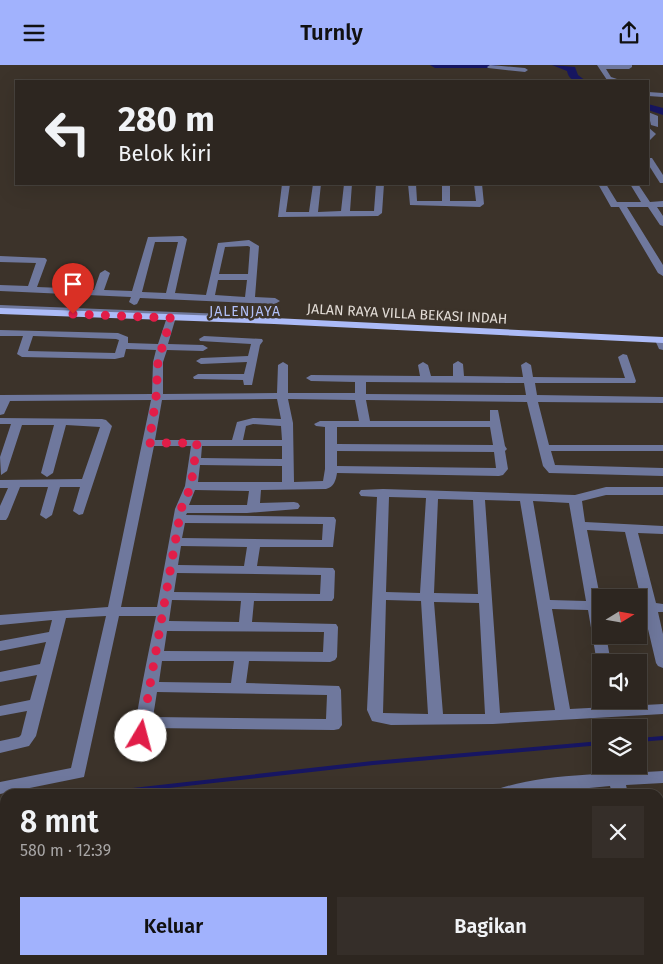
<!DOCTYPE html>
<html lang="id">
<meta charset="utf-8">
<style>
:root{--surface:#2d2620;--page:#352e29;--text:#f1f3f6;--muted:#a7a5a5;--line:#48433e;--accent:#a1b2fd}
body{margin:0;font-family:"Fira Sans",sans-serif;background:var(--page);color:var(--text);height:100vh;display:flex;flex-direction:column;font-size:19px;white-space:nowrap}
*{box-sizing:border-box;margin:0}
p{font-size:16px;color:var(--muted)}
.icon{flex:none;width:28px;height:28px;fill:none;stroke:currentColor;stroke-width:2;stroke-linecap:round;stroke-linejoin:round}
.map{position:relative;flex:1;overflow:hidden}
.side{position:absolute;left:0px;top:724px;width:664px;height:176px;display:flex;flex-direction:column;background:var(--surface);border-radius:15px 15px 0 0;box-shadow:0 5px 20px #0002,0 0 0 1px var(--line)}
.side>*{flex:none}
.guide{position:absolute;left:15px;top:15px;width:634px;height:105px;border-radius:0px;box-shadow:0 5px 20px #0002,0 0 0 1px var(--line);background:#2d2620;color:var(--text);overflow:hidden}
.needle{width:32px;rotate:79deg}
.controls{position:absolute;left:592px;top:524px;display:grid;gap:10px}
.controls a{display:grid;place-items:center;width:55px;height:55px;border-radius:0px;background:var(--surface);box-shadow:0 5px 20px #0002,0 0 0 1px var(--line);font-size:25px}
.pin{position:absolute;display:grid;place-items:center;width:42px;height:42px;color:#fff;margin:-51px -21px;border-radius:50% 50% 50% 0;rotate:-45deg;box-shadow:0 0 5px #0007}
.pin .icon{rotate:45deg}
.me{position:absolute;width:55px;margin:-28px;rotate:8deg;stroke-linejoin:round;filter:drop-shadow(0 0 4px #0008)}
.turn{display:flex;align-items:center;gap:18px;height:105px;padding:0 20px;font-size:22px}
.turn .icon{width:65px;height:65px;stroke-width:2.5}
.turn b{display:block;font-size:35px;line-height:42px}
.round{display:grid;place-items:center;flex:none;width:52px;height:52px;border-radius:0px;background:var(--page)}
.head{display:flex;align-items:center;justify-content:space-between;height:85px;padding:0 20px}
h1{font-size:30px;font-weight:600;line-height:38px}
.cta{display:flex;gap:10px;margin-top:auto;padding:10px 20px}
.cta a{flex:1;height:58px;border-radius:0px;background:var(--accent);color:#111;font-size:20px;font-weight:600;line-height:58px;text-align:center}
.cta a+a{background:var(--page);color:var(--text)}
header{display:flex;justify-content:space-between;align-items:center;height:65px;padding:0 20px;background:var(--accent);color:#111;font-size:22px;font-weight:600}
.map>svg:first-child{display:block}
.lines{fill:none;stroke-linecap:round;stroke-linejoin:round}
.stream{stroke:#171662;stroke-width:4}
.river{fill:#171662;fill-rule:evenodd}
.minor{fill:#6f789d;fill-rule:evenodd}
.major{fill:#acbbf7;fill-rule:evenodd}
.route{stroke:#e11d48;stroke-width:9;stroke-dasharray:0 16.2}
.labels{text-anchor:middle;dominant-baseline:central;stroke-width:5;stroke-linejoin:round;paint-order:stroke}
.far-quarter-label{font-size:14px;letter-spacing:1px;fill:#b1bff6;stroke:#3c332a}
.street-label{font-size:14px;fill:#e2dcd6;stroke:#3c332a}
</style>
<header><svg class="icon" aria-label="menu" viewBox="0 0 24 24"><path d="M4 6h16M4 12h16M4 18h16"/></svg>Turnly<svg class="icon" aria-label="share" viewBox="0 0 24 24"><path d="M12 15V3M7 8l5-5 5 5M5 13v7h14v-7"/></svg></header>
<div class="map">
<svg width="663" height="899" viewBox="0 0 663 899">
<rect width="100%" height="100%" fill="#3c332a"/>
<g class="lines">
<g class="stream">
<path d="M639,675L663,673"/>
<path d="M97,729L373,698L601,678"/>
<path d="M0,746L5,745"/>
</g>
<g class="river">
<path d="M430,0H497L492,3H435Z"/>
<path d="M552,0L575,2L578,10L586,16C576,17 569,16 567,6Z"/>
<path d="M648,39L663,43V50L648,45Z"/>
</g>
<g class="minor">
<path d="M490,0L525,3L528,5L525,7L488,3L487,2Z"/>
<path d="M597,0H632V2L629,4H606L611,12L623,16L607,15Z"/>
<path d="M648,27L663,28V32L648,31Z"/>
<path d="M648,47L658,51V62L651,60Z"/>
<path d="M648,62L656,69L648,77Z"/>
<path d="M648,93H652L663,110V118H660L648,99Z"/>
<path d="M282,119H290L286,147H309L313,119H321L318,147L341,146L344,119H352L350,146H374L376,119H384L382,148L378,151L278,152Z"/>
<path d="M408,119H416L417,136H442V119H450V136H476L474,119H482L484,139L480,142L410,140Z"/>
<path d="M598,119H606L617,137H641L630,119H638L650,137L663,136V142H657L663,151V161L660,160L648,142H627L663,200V211L658,208L619,142H611Z"/>
<path d="M183,171L187,174L175,228L206,230L218,178L249,175L259,181L255,232L275,233L280,236L275,239L140,233L137,239L134,240L129,237L131,232L0,226V220L28,221L36,198L0,197V191L45,193L47,195L37,222L62,223L68,206L73,203L78,206L71,223L94,225L100,208L105,205L110,208L104,225L132,226L148,172ZM155,177H178L166,228L142,227ZM248,181L250,182L248,209H219L225,182ZM218,215H247L245,232L215,230Z"/>
<path d="M0,240L273,251V255L269,256L176,252L168,279L203,280L208,283L203,286L167,285L163,297V329L277,328L278,300L283,297L288,300V328H355V317L311,316L306,313L311,310L420,311L418,300L423,297L428,300L431,311H453V299L458,296L463,299L464,311L523,312L521,300L526,297L531,300L533,312L625,313L618,292L623,289L627,290L636,316L635,318H535L537,330L663,332V338L538,337L549,380H663V386H551L555,400L663,403V411L549,408L543,401L527,337L366,335L370,356H490V345H498L505,381L507,384L505,386L508,404L503,410L499,411L337,408C336,415 334,422 326,424L261,425L260,438L294,437L298,438L300,441L298,444L247,448H187L186,450L334,452L336,455L333,482H260L257,501L333,503L335,506L334,533L332,536H254L252,557L336,559L338,562L337,592L335,595L330,597L249,596L246,618L339,621L341,625L342,660L339,664L334,665L151,663L146,688L140,690L134,688C129,678 152,571 156,551H119L84,712L0,729V717L71,703L106,551L66,553L36,671L29,681L0,688V676L19,672L21,670L27,646L0,651V641L30,635L37,610L0,617V607L40,599L46,577L0,586V576L49,567L52,555L0,560V550L108,542L151,335L10,336L4,349L0,350V330L152,329L153,297L156,285L126,284L124,292L115,294L22,292L17,289L23,271H0V265L118,268L128,272V278L158,279L167,252L0,246ZM33,271L116,274L119,275L115,288L28,286ZM366,317L524,318L526,330L366,329ZM277,334L281,354L253,353L237,357L232,375H155L162,335ZM288,334L355,335L359,356H320L314,359L316,361L325,362V404L323,416L294,417L293,358ZM253,359L281,361L282,375H243L246,361ZM337,362H490L493,380L337,379ZM154,381H191L185,421L175,444L157,542H121ZM202,381H282V394L201,393ZM337,386L494,387L496,403L337,401ZM200,400L282,401V417H198ZM195,425L249,426L247,440H189ZM185,458L323,459L322,475L182,473ZM181,481L247,482L244,501L178,500ZM177,508L321,510L320,529L174,527ZM172,535L241,536L239,557L169,556ZM167,566L324,567L323,587L164,586ZM162,596H234L231,618L159,617ZM157,627L327,630L326,654L153,652Z"/>
<path d="M204,271L262,274L263,276L260,280L252,320H244L243,315L194,314L193,312L198,309H244L247,297L201,299L196,296L201,293L248,291L251,279L200,276L199,274Z"/>
<path d="M660,272L663,273V285L659,284L655,275Z"/>
<path d="M0,353L102,354L106,355L112,361L83,449L79,450L73,446L80,422H60L52,450L46,454L40,450L48,422H20L8,452L6,455H0V441L8,423H0V415L82,414L100,362L66,360L53,408L47,412L41,408L54,360H22L7,406L1,410L0,392L11,359H0Z"/>
<path d="M606,422H663V430H606L582,436L585,457L663,461V469L638,468L656,538L663,539V547H658L663,569V603L658,601L656,598L644,547L639,546V538H642L625,467L587,465L601,537V570H606L611,598H601V602L597,598L588,545L552,544L570,644L663,639V649L493,659L391,660L372,656L367,645L377,432L361,431L359,428L361,425L383,424L575,430ZM389,432L426,433L420,528L386,527ZM438,434L473,435L478,529L434,528ZM485,435L520,436L555,645L500,648ZM533,436L569,438L586,536L550,535ZM386,535L421,536L428,649L383,648ZM434,537L479,538L485,649H443Z"/>
<path d="M663,706V718L626,720L628,729H612L610,721L527,729H493L495,725C542,708 613,709 663,706Z"/>
<path d="M5,816V830L0,831V817Z"/>
<path d="M5,866V882L0,883V867Z"/>
<path d="M659,888L663,893V899H647L646,895H659Z"/>
<rect x="185" y="895" width="18" height="4"/>
<path d="M544,895H562L563,899H545Z"/>
<path d="M571,895H589L590,899H572Z"/>
</g>
<path class="major" d="M0,243L274,253L663,272V278L274,259L0,249Z"/>
</g>
<g class="lines">
<path class="route" d="M73,249L171,253L158,296L156,333L149,378H197L191,421L181,444L141,671"/>
</g>
<g class="labels">
<g class="far-quarter-label">
<text x="245" y="246">JALENJAYA</text>
</g>
<g class="street-label">
<text transform="translate(407 249) rotate(3)">JALAN RAYA VILLA BEKASI INDAH</text>
</g>
</g>
</svg>
<div class="controls">
<a><svg class="needle" viewBox="-14 -14 28 28"><path d="M0-13l5 13h-10z" fill="#e53935"/><path d="M0 13l5-13h-10z" fill="#a7a5a5"/></svg></a>
<a><svg class="icon" aria-label="sound" viewBox="0 0 24 24"><path d="M4 9h4l5-4v14l-5-4H4zM17 9q2 3 0 6"/></svg></a>
<a><svg class="icon" aria-label="layers" viewBox="0 0 24 24"><path d="M12 4l9 5-9 5-9-5zM3 14l9 5 9-5"/></svg></a>
</div>
<div class="pin" style="left:73px;top:249px;background:#d93025"><svg class="icon" aria-label="arrive" viewBox="0 0 24 24"><path d="M6 21V4h12l-3 4 3 4H6"/></svg></div>
<svg class="me" style="left:141px;top:671px" viewBox="-20 -20 40 40"><circle r="19" fill="#fff"/><path d="M0-13L10 11 0 6-10 11z" fill="#e11d48"/></svg>
<div class="guide">
<div class="turn"><svg class="icon" aria-label="left" viewBox="0 0 24 24"><path d="M17 20v-9H6M10 6l-5 5 5 5"/></svg><div><b>280 m</b>Belok kiri</div></div>
</div>
<section class="side">
<div class="head"><div><h1>8 mnt</h1><p>580 m · 12:39</p></div><a class="round"><svg class="icon" aria-label="close" viewBox="0 0 24 24"><path d="M6 6l12 12M18 6L6 18"/></svg></a></div>
<div class="cta"><a>Keluar</a><a>Bagikan</a></div>
</section>
</div>
